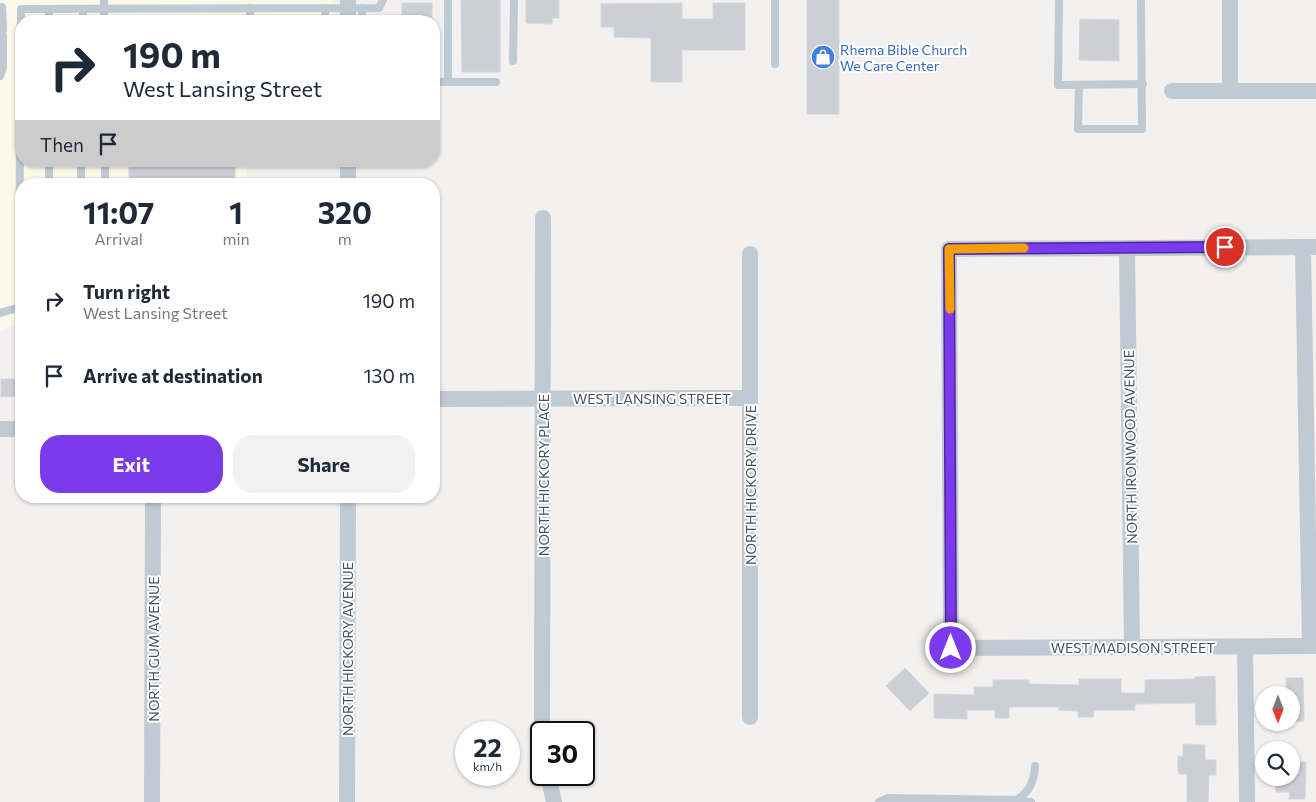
<!DOCTYPE html>
<style>
:root{--surface:#fff;--page:#f2f2f3;--text:#1f2937;--muted:#747a83;--accent:#7c3aed}
body{margin:0;font-family:Commissioner,sans-serif;background:var(--page);color:var(--text);height:100vh;display:flex;flex-direction:column;font-size:19px;white-space:nowrap}
*{box-sizing:border-box;margin:0}
p{font-size:16px;color:var(--muted)}
.icon{flex:none;width:28px;height:28px;fill:none;stroke:currentColor;stroke-width:2;stroke-linecap:round;stroke-linejoin:round}
.map{position:relative;flex:1;overflow:hidden}
.sheet{position:absolute;left:15px;top:178px;width:425px;height:325px;display:flex;flex-direction:column;background:var(--surface);border-radius:20px;box-shadow:0 1px 4px #0004}
.sheet>*{flex:none}
.banner{position:absolute;left:15px;top:15px;width:425px;height:152px;border-radius:20px;box-shadow:0 1px 4px #0004;background:#fff;color:var(--text);overflow:hidden}
.needle{width:32px;rotate:180deg}
.controls{position:absolute;left:1255px;top:686px;display:grid;gap:10px}
.controls a{display:grid;place-items:center;width:45px;height:45px;border-radius:50%;background:var(--surface);box-shadow:0 1px 4px #0004;font-size:25px}
.speed{position:absolute;left:455px;top:721px;display:flex;gap:10px;font-size:25px;font-weight:700;text-align:center}
.speed>*{display:grid;place-content:center;width:65px;height:65px;border-radius:50%;background:var(--surface);box-shadow:0 1px 4px #0004;line-height:1}
.speed small{font-size:12px;font-weight:400}
.speed .limit{border:2px solid #111;border-radius:8px;background:#fff;color:#111}
.pin{position:absolute;display:grid;place-items:center;width:42px;height:42px;color:#fff;margin:-21px;border:2px solid #fff;border-radius:50%;box-shadow:0 1px 5px #0007}
.me{position:absolute;width:55px;margin:-28px;rotate:0deg;stroke-linejoin:round;filter:drop-shadow(0 0 4px #0008)}
.turn{display:flex;align-items:center;gap:18px;height:105px;padding:0 25px;font-size:22px}
.turn .icon{width:65px;height:65px;stroke-width:2.5}
.turn b{display:block;font-size:35px;line-height:42px}
.then{display:flex;align-items:center;height:48px;padding:0 25px;background:#0003;gap:10px;font-size:19px}
.eta{display:flex;justify-content:space-evenly;align-items:center;height:85px;text-align:center}
.eta b{font-size:30px;font-weight:700;line-height:35px}
.primary-button{display:flex;gap:10px;margin-top:auto;padding:10px 25px}
.primary-button a{flex:1;height:58px;border-radius:20px;background:var(--accent);color:#fff;font-size:20px;font-weight:700;line-height:58px;text-align:center}
.primary-button a+a{background:var(--page);color:var(--text)}
ul{padding:0;list-style:none}
li{display:flex;align-items:center;gap:15px;height:75px;padding:0 25px}
li div{flex:1}
li b{display:block;font-size:19px}
li em{font-style:normal}
.map>svg:first-child{display:block}
.commercial{fill:#fdf9ea}
.building{fill:#cccfd5;stroke:#d4d6dc}
.lines{fill:none;stroke-linecap:round;stroke-linejoin:round}
.service{stroke:#c0cad3;stroke-width:8}
.minor{stroke:#c0cad3;stroke-width:16}
.route-casing{stroke:#51269a;stroke-width:12}
.route{stroke:#7c3aed;stroke-width:9}
.slow{stroke:#f59e0b;stroke-width:9}
.labels{text-anchor:middle;dominant-baseline:central;stroke-width:4;stroke-linejoin:round;paint-order:stroke}
.shop-label{font-size:14px;fill:#366cbe;stroke:#fff;text-anchor:start}
.street-label{font-size:14px;fill:#47525f;stroke:#fff}
</style>
<div class="map">
<svg width="1316" height="802" viewBox="0 0 1316 802">
<rect width="100%" height="100%" fill="#f3f0f0"/>
<path class="commercial" d="M0,0H332V21H21V161H247V184H21V325H11L0,331Z"/>
<g class="building">
<path d="M461,0H500V72H462Z"/>
<path d="M526,0H559V18H552V24L526,23Z"/>
<rect x="807" y="0" width="32" height="114"/>
<rect x="402" y="3" width="30" height="18"/>
<path d="M682,3V19H713V3H745V50H682V82H651V38L614,37V27H601V4Z"/>
<path d="M1080,19L1119,20V61L1079,60Z"/>
<rect x="129" y="161" width="106" height="23"/>
<path d="M1,379H21V396L1,397Z"/>
<path d="M905,668L929,693L910,711L886,686Z"/>
<path d="M1215,676L1216,725H1196L1195,703L1135,704V710H1094L1093,717H1078V711L1059,710V707H1009V718H995V710H967V719L934,718V694L974,695V687H993V680H1029V684L1079,685V679H1121V693H1145V680L1195,679V677Z"/>
<path d="M1286,678H1303L1304,721L1291,722V695H1286Z"/>
<path d="M1183,744L1205,745V760H1216V775H1209L1208,802H1187V774H1178V756L1183,757Z"/>
<path d="M1291,762H1306L1305,799H1289L1290,792H1276V778H1291Z"/>
</g>
<g class="lines">
<g class="service">
<path d="M104,0V21"/>
<path d="M448,0V81"/>
<path d="M775,0V64"/>
<path d="M1059,0L1058,85L1143,84"/>
<path d="M0,7H2L3,30"/>
<path d="M250,8V21"/>
<path d="M49,9V21"/>
<path d="M83,21V9"/>
<path d="M325,21V8"/>
<path d="M362,21V8"/>
<path d="M513,61L514,0"/>
<path d="M0,76L3,68V36"/>
<path d="M434,82H496"/>
<path d="M1079,85L1078,129H1142L1141,0"/>
<path d="M49,161V184"/>
<path d="M105,161V184"/>
<path d="M81,184V161"/>
<path d="M21,287L19,276L21,9L379,8L383,0"/>
<path d="M0,313L21,307"/>
<path d="M1016,800C1030,792 1034,781 1035,766"/>
<path d="M879,802L888,798L1016,800L1031,802"/>
</g>
<g class="minor">
<path d="M348,0V21"/>
<path d="M1230,0V91"/>
<path d="M1172,91H1316"/>
<path d="M348,184V161"/>
<path d="M1303,247L1310,646"/>
<path d="M1316,247L949,249L951,648L1316,646"/>
<path d="M1127,248L1132,647"/>
<path d="M434,399L750,398"/>
<path d="M0,429H21"/>
<path d="M1245,647L1247,802"/>
<path d="M750,717V254"/>
<path d="M542,732L543,218"/>
<path d="M548,775L554,802"/>
<path d="M152,802L153,496"/>
<path d="M347,802L348,496"/>
</g>
</g>
<g class="lines">
<g class="route-casing">
<path id="route" d="M951,648L949,249L1225,247"/>
</g>
<use href="#route" class="route"/>
<path class="slow" d="M950,309L949,249L1024,248"/>
</g>
<defs>
<g id="shop-disc" transform="scale(1.25)"><circle r="9.5" fill="#3f7fe0" stroke="#fff"/><path d="M-5-2.5h2.3a2.7 3.5 0 0 1 5.4 0H5L5.5 6h-11ZM-1.5-2.5h3a1.5 2.3 0 0 0-3 0Z" fill="#fff"/></g>
</defs>
<g fill-rule="evenodd">
<use href="#shop-disc" x="823" y="57"/>
</g>
<g class="labels">
<g class="shop-label">
<text x="840" y="49">Rhema Bible Church<tspan x="840" dy="16">We Care Center</tspan></text>
</g>
<g class="street-label">
<text x="652" y="398">WEST LANSING STREET</text>
<text transform="translate(1130 447) rotate(-91)">NORTH IRONWOOD AVENUE</text>
<text transform="translate(543 475) rotate(-90)">NORTH HICKORY PLACE</text>
<text transform="translate(750 485) rotate(-90)">NORTH HICKORY DRIVE</text>
<text x="1133" y="647">WEST MADISON STREET</text>
<text transform="translate(153 649) rotate(-90)">NORTH GUM AVENUE</text>
<text transform="translate(347 649) rotate(-90)">NORTH HICKORY AVENUE</text>
</g>
</g>
</svg>
<div class="controls">
<a><svg class="needle" viewBox="-14 -14 28 28"><path d="M0-13l5 13h-10z" fill="#e53935"/><path d="M0 13l5-13h-10z" fill="#747a83"/></svg></a>
<a><svg class="icon" aria-label="search" viewBox="0 0 24 24"><circle cx="10" cy="10" r="6"/><path d="M15 15l6 6"/></svg></a>
</div>
<div class="speed"><div>22<small>km/h</small></div><div class="limit">30</div></div>
<div class="pin" style="left:1225px;top:247px;background:#d93025"><svg class="icon" aria-label="arrive" viewBox="0 0 24 24"><path d="M6 21V4h12l-3 4 3 4H6"/></svg></div>
<svg class="me" style="left:951px;top:648px" viewBox="-20 -20 40 40"><circle r="17" fill="#7c3aed" stroke="#fff" stroke-width="3"/><path d="M0-11L8 9 0 5-8 9z" fill="#fff"/></svg>
<div class="banner">
<div class="turn"><svg class="icon" aria-label="right" viewBox="0 0 24 24"><path d="M7 20v-9h11M14 6l5 5-5 5"/></svg><div><b>190 m</b>West Lansing Street</div></div>
<div class="then">Then<svg class="icon" aria-label="arrive" viewBox="0 0 24 24"><path d="M6 21V4h12l-3 4 3 4H6"/></svg></div>
</div>
<section class="sheet">
<div class="eta">
<div><b>11:07</b><p>Arrival</p></div>
<div><b>1</b><p>min</p></div>
<div><b>320</b><p>m</p></div>
</div>
<ul>
<li><svg class="icon" aria-label="right" viewBox="0 0 24 24"><path d="M7 20v-9h11M14 6l5 5-5 5"/></svg><div><b>Turn right</b><p>West Lansing Street</p></div><em>190 m</em></li>
<li><svg class="icon" aria-label="arrive" viewBox="0 0 24 24"><path d="M6 21V4h12l-3 4 3 4H6"/></svg><div><b>Arrive at destination</b></div><em>130 m</em></li>
</ul>
<div class="primary-button"><a>Exit</a><a>Share</a></div>
</section>
</div>
